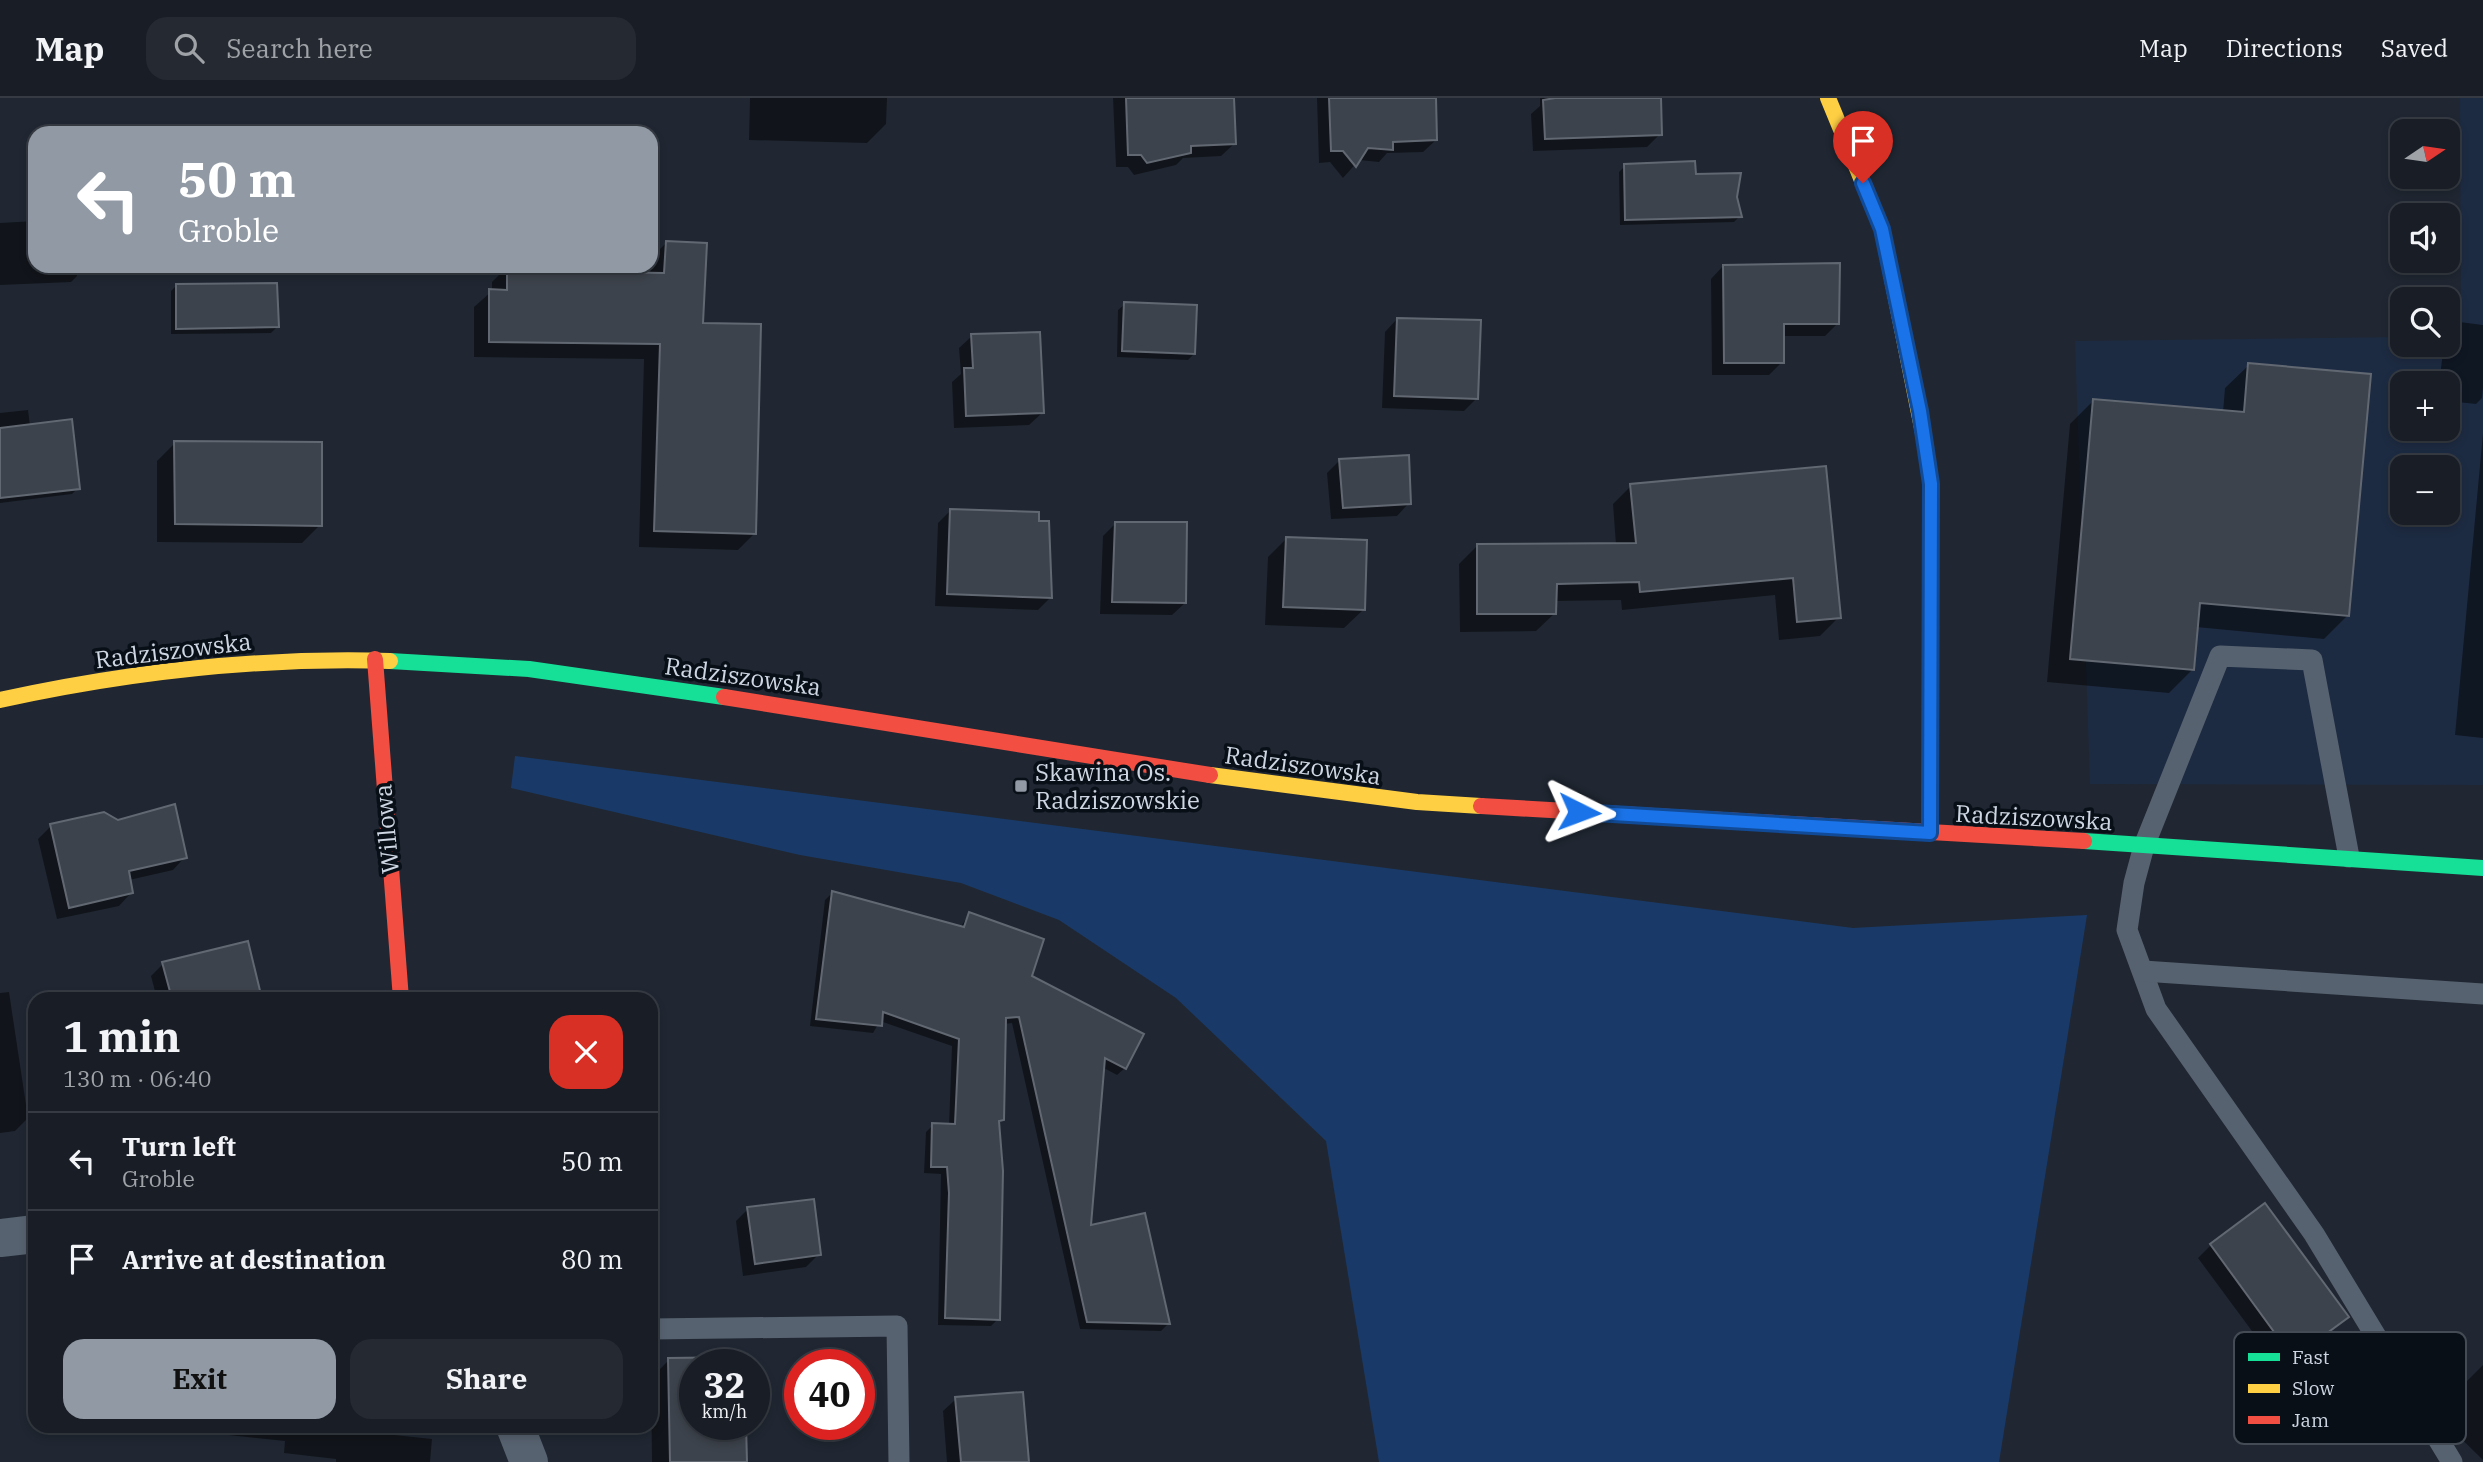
<!DOCTYPE html>
<meta charset="utf-8">
<style>
:root{--surface:#181d26;--page:#252a32;--text:#f1f3f6;--muted:#9fa2a7;--line:#363b43;--accent:#9099a4}
body{margin:0;font-family:"IBM Plex Serif",serif;background:var(--page);color:var(--text);height:100vh;display:flex;flex-direction:column;font-size:26px;white-space:nowrap}
*{box-sizing:border-box;margin:0}
p{font-size:23px;color:var(--muted)}
.icon{flex:none;width:38px;height:38px;fill:none;stroke:currentColor;stroke-width:2;stroke-linecap:round;stroke-linejoin:round}
.map{position:relative;flex:1;overflow:hidden}
.sheet{position:absolute;left:28px;top:894px;width:630px;height:441px;display:flex;flex-direction:column;background:var(--surface);border-radius:21px;box-shadow:0 4px 10px #0003,0 0 0 2px var(--line)}
.sheet>*{flex:none}
.top-card{position:absolute;left:28px;top:28px;width:630px;height:147px;border-radius:21px;box-shadow:0 4px 10px #0003,0 0 0 2px var(--line);background:#9099a4;color:#fff;overflow:hidden}
.needle{width:46px;rotate:77deg}
.controls{position:absolute;left:2390px;top:21px;display:grid;gap:14px}
.controls a{display:grid;place-items:center;width:70px;height:70px;border-radius:14px;background:var(--surface);box-shadow:0 4px 10px #0003,0 0 0 2px var(--line);font-size:35px}
.speed{position:absolute;left:679px;top:1251px;display:flex;gap:14px;font-size:35px;font-weight:700;text-align:center}
.speed>*{display:grid;place-content:center;width:91px;height:91px;border-radius:50%;background:var(--surface);box-shadow:0 4px 10px #0003,0 0 0 2px var(--line);line-height:1}
.speed small{font-size:18px;font-weight:400}
.speed .limit{border:10px solid #d22;background:#fff;color:#111}
.pin{position:absolute;display:grid;place-items:center;width:60px;height:60px;color:#fff;margin:-72px -30px;border-radius:50% 50% 50% 0;rotate:-45deg;box-shadow:0 0 7px #0007}
.pin .icon{rotate:45deg}
.me{position:absolute;width:77px;margin:-38px;rotate:93deg;stroke-linejoin:round;filter:drop-shadow(0 0 5px #0008)}
.turn{display:flex;align-items:center;gap:24px;height:147px;padding:0 35px;font-size:32px}
.turn .icon{width:91px;height:91px;stroke-width:2.5}
.turn b{display:block;font-size:49px;line-height:60px}
.round{display:grid;place-items:center;flex:none;width:74px;height:74px;border-radius:21px;background:var(--page)}
.headline{display:flex;align-items:center;justify-content:space-between;height:119px;padding:0 35px}
h1{font-size:42px;font-weight:800;line-height:52px}
.cta{display:flex;gap:14px;margin-top:auto;padding:14px 35px}
.cta a{flex:1;height:80px;border-radius:21px;background:var(--accent);color:#111;font-size:28px;font-weight:800;line-height:80px;text-align:center}
.cta a+a{background:var(--page);color:var(--text)}
ul{padding:0;list-style:none}
li{display:flex;align-items:center;gap:21px;height:98px;padding:0 35px;border-top:2px solid var(--line)}
li div{flex:1}
li b{display:block;font-size:26px}
li em{font-style:normal}
header{display:flex;align-items:center;gap:42px;box-sizing:border-box;height:98px;padding:0 35px;background:var(--surface);border-bottom:2px solid var(--line)}
header strong{font-size:33px}
nav{display:flex;gap:38px;margin-inline-start:auto;font-size:24px}
.search{width:490px;height:63px;background:var(--page);display:flex;align-items:center;gap:18px;box-sizing:border-box;padding:0 24px;border-radius:21px;color:var(--muted);font-size:26px}
.map>svg:first-child{display:block}
.built{fill:#1d2b42;fill-rule:evenodd}
.green{fill:#193a68}
.shadow{fill:#0007}
.building{fill:#3d434c;stroke:#626872;stroke-width:2}
.lines{fill:none;stroke-linecap:round;stroke-linejoin:round}
.lane{stroke:#576270;stroke-width:21}
.street{stroke:#576270;stroke-width:38}
.fast{stroke:#16e098;stroke-width:16}
.slow{stroke:#ffcf43;stroke-width:16}
.jam{stroke:#f24e42;stroke-width:16}
.route-casing{stroke:#114b97;stroke-width:18}
.route{stroke:#1a73e8;stroke-width:12}
.poi-dot{fill:#9099a4;stroke:#090f17;stroke-width:2.5}
.labels{text-anchor:middle;dominant-baseline:central;stroke-width:7;stroke-linejoin:round;paint-order:stroke}
.street-label{font-size:24px;fill:#cdd6e2;stroke:#090f17}
.poi-label{font-size:24px;fill:#cdd6e2;stroke:#090f17;text-anchor:start}
.key{fill:#090f17;stroke:#444b54;stroke-width:2}
.key-label{font-size:19px;fill:#cdd6e2}
</style>
<header>
<strong>Map</strong>
<div class="search"><svg class="icon" aria-label="search" viewBox="0 0 24 24"><circle cx="10" cy="10" r="6"/><path d="M15 15l6 6"/></svg>Search here</div>
<nav><a>Map</a><a>Directions</a><a>Saved</a></nav>
</header>
<div class="map">
<svg width="2483" height="1364" viewBox="0 0 2483 1364">
<rect width="100%" height="100%" fill="#202732"/>
<path class="built" d="M2460,0H2483V687L2090,686L2075,243L2403,239V247H2448V238L2461,237ZM2403,285H2448V331H2403ZM2403,369H2448V415H2403Z"/>
<path class="green" d="M515,658L1853,830L2087,817L1999,1364H1379L1326,1043L1176,900L1059,822L961,785L800,757L511,690Z"/>
<g class="shadow">
<path d="M750,0H887L886,26L867,45L749,42Z"/>
<path d="M1113,0H1232L1234,46L1221,58L1183,60L1176,67L1134,77L1128,69H1116Z"/>
<path d="M1317,0H1434L1436,42L1423,54L1387,55L1379,64L1359,62L1343,80L1330,64L1319,65Z"/>
<path d="M1540,0H1627L1660,36L1647,49L1533,53L1531,16L1540,8Z"/>
<path d="M1625,68L1694,78L1735,99L1740,118L1734,124L1620,127L1619,74Z"/>
<path d="M35,123V168H77V178L71,184L0,187V125Z"/>
<path d="M666,145L701,226L754,436L738,452L639,449L644,261L474,259V209L492,193V184L508,168H551V175L650,177L651,160Z"/>
<path d="M1723,168L1838,225L1825,238H1782V264L1769,277H1712L1711,181Z"/>
<path d="M177,187L277,229L271,235L171,236V193Z"/>
<path d="M1125,206L1194,256L1188,262L1117,259L1118,212Z"/>
<path d="M1397,221L1477,300L1464,313L1382,310L1385,234Z"/>
<path d="M2452,223L2483,227V290L2482,300L2476,306L2448,303V285H2439L2444,247H2448V227Z"/>
<path d="M972,238L1042,315L1029,327L954,330L952,284L961,276L959,250Z"/>
<path d="M2249,267L2348,517L2324,541L2196,529L2192,572L2169,595L2047,584L2070,326L2094,302L2223,314L2225,290Z"/>
<path d="M28,312L30,328L78,390L72,396L0,405V315Z"/>
<path d="M2483,335V640L2455,637Z"/>
<path d="M175,345L320,427L302,445L157,444V363Z"/>
<path d="M1340,362L1409,405L1397,418L1331,421L1327,375Z"/>
<path d="M1824,370L1839,519L1820,538L1779,542L1775,497L1622,512L1621,502L1555,503V515L1536,533L1460,534L1459,466L1478,447H1616L1613,406L1631,388Z"/>
<path d="M950,413L1051,499L1038,512L935,508L938,425Z"/>
<path d="M1116,425L1185,505L1172,517L1100,516L1103,438Z"/>
<path d="M1286,441L1363,512L1344,530L1265,527L1268,459Z"/>
<path d="M51,728L185,759L173,772L129,782L131,795L119,808L57,821L38,741Z"/>
<path d="M832,795L960,830L969,816L1030,879L1141,937L1125,970L1117,977L1102,969L1089,1130L1168,1226L1161,1233L1080,1231L1012,925L1004,926L1002,1021L997,1026L998,1221L991,1228L938,1227L941,1076L924,1075L926,1034L933,1027L949,1028L952,948L880,923L873,935L810,928L825,802Z"/>
<path d="M247,845L261,901H157L151,878L163,866Z"/>
<path d="M9,894L28,1020L15,1033L0,1035V895Z"/>
<path d="M748,1111L819,1156L806,1169L743,1178L736,1123Z"/>
<path d="M2211,1147L2346,1219L2280,1271L2198,1160Z"/>
<path d="M669,1262L743,1267H695V1326L746,1364H652L651,1280Z"/>
<path d="M2483,1267V1362L2435,1315Z"/>
<path d="M956,1301L1025,1364H947L943,1313Z"/>
<path d="M145,1328H385V1336L432,1341L430,1364H336V1361L284,1355L285,1343Z"/>
</g>
<g class="building">
<path d="M1126,0H1234L1236,46L1191,48V55L1147,65L1141,57H1128Z"/>
<path d="M1329,0H1436L1437,42L1393,44V52L1368,50L1356,69L1343,53H1331Z"/>
<path d="M1555,0H1661L1662,37L1545,41L1543,2Z"/>
<path d="M1695,63L1696,76L1741,75L1737,99L1742,119L1625,122L1624,66Z"/>
<path d="M666,143L707,145L703,225L761,226L756,436L654,433L660,246L489,244V191L507,192V168H553V173L664,175Z"/>
<path d="M1840,165L1839,226H1784V265H1724L1723,167Z"/>
<path d="M277,185L279,229L176,231V186Z"/>
<path d="M1124,204L1197,207L1195,256L1122,253Z"/>
<path d="M1397,220L1481,222L1478,301L1394,298Z"/>
<path d="M1040,234L1044,315L966,318L964,270H973L971,236Z"/>
<path d="M2248,265L2371,276L2349,518L2200,505L2194,572L2070,561L2093,301L2244,314Z"/>
<path d="M72,321L80,391L0,400V330Z"/>
<path d="M174,343L322,344V428L175,426Z"/>
<path d="M1409,357L1411,406L1343,410L1339,361Z"/>
<path d="M1826,368L1841,520L1797,524L1793,480L1640,494L1639,484L1557,486L1556,516H1477V446L1636,445L1630,386Z"/>
<path d="M950,411L1039,414V423H1049L1052,500L947,496Z"/>
<path d="M1115,424H1187L1186,505L1112,504Z"/>
<path d="M1286,439L1367,442L1365,512L1283,509Z"/>
<path d="M175,706L187,760L129,773L133,795L69,810L50,726L104,714L118,722Z"/>
<path d="M832,793L964,829L969,814L1044,841L1032,878L1144,936L1126,971L1105,960L1091,1127L1145,1115L1170,1226L1087,1224L1019,919L1006,920L1004,1022L999,1023L1003,1073L1000,1222L945,1220L949,1095L947,1069H931L932,1025L955,1026L959,941L883,914L882,928L816,921Z"/>
<path d="M248,843L262,901H172L162,864Z"/>
<path d="M814,1101L821,1157L755,1166L747,1109Z"/>
<path d="M2265,1105L2349,1219L2293,1260L2210,1146Z"/>
<path d="M745,1259V1267H695V1326H746L747,1364H670L668,1260Z"/>
<path d="M1023,1294L1029,1364H961L955,1299Z"/>
</g>
<g class="lines">
<g class="lane">
<path d="M2349,759L2312,562L2220,558L2144,748L2134,785L2127,832L2156,911L2314,1136L2452,1364"/>
<path d="M2143,873L2483,896"/>
<path d="M651,1231L897,1228L899,1364"/>
</g>
<g class="street">
<path d="M0,1140L35,1136"/>
<path d="M515,1328L529,1364"/>
</g>
<g class="fast">
<path d="M390,563L529,571L724,599"/>
<path d="M2084,743L2483,770"/>
</g>
<g class="slow">
<path d="M1828,0L1882,131L1924,340"/>
<path d="M0,602C128,574 259,559 390,563"/>
<path d="M1210,677L1417,704L1481,708"/>
</g>
<g class="jam">
<path d="M1924,340L1931,385L1930,735"/>
<path d="M375,561L401,901"/>
<path d="M724,599L1210,677"/>
<path d="M1481,708L2084,743"/>
</g>
</g>
<g class="lines">
<g class="route-casing">
<path id="route" d="M1579,714L1930,735L1931,386L1920,313L1882,131L1863,85"/>
</g>
<use href="#route" class="route"/>
</g>
<rect class="poi-dot" x="1014" y="681" width="14" height="14" rx="3.5"/>
<g class="labels">
<g class="street-label">
<text transform="translate(173 552) rotate(-7)">Radziszowska</text>
<text transform="translate(743 578) rotate(8)">Radziszowska</text>
<text transform="translate(1303 667) rotate(8)">Radziszowska</text>
<text transform="translate(2034 719) rotate(3)">Radziszowska</text>
<text transform="translate(386 731) rotate(-95)">Willowa</text>
</g>
<g class="poi-label">
<text x="1035" y="674">Skawina Os.<tspan x="1035" dy="28">Radziszowskie</tspan></text>
</g>
</g>
<rect x="2234" y="1234" width="232" height="112" rx="10" class="key"/>
<rect x="2248" y="1255" width="32" height="8" fill="#16e098"/>
<rect x="2248" y="1286" width="32" height="9" fill="#ffcf43"/>
<rect x="2248" y="1318" width="32" height="8" fill="#f24e42"/>
<g class="key-label">
<text x="2292" y="1266">Fast</text>
<text x="2292" y="1297">Slow</text>
<text x="2292" y="1329">Jam</text>
</g>
</svg>
<div class="controls">
<a><svg class="needle" viewBox="-14 -14 28 28"><path d="M0-13l5 13h-10z" fill="#e53935"/><path d="M0 13l5-13h-10z" fill="#9fa2a7"/></svg></a>
<a><svg class="icon" aria-label="sound" viewBox="0 0 24 24"><path d="M4 9h4l5-4v14l-5-4H4zM17 9q2 3 0 6"/></svg></a>
<a><svg class="icon" aria-label="search" viewBox="0 0 24 24"><circle cx="10" cy="10" r="6"/><path d="M15 15l6 6"/></svg></a>
<a>+</a>
<a>−</a>
</div>
<div class="speed"><div>32<small>km/h</small></div><div class="limit">40</div></div>
<div class="pin" style="left:1863px;top:85px;background:#d93025"><svg class="icon" aria-label="arrive" viewBox="0 0 24 24"><path d="M6 21V4h12l-3 4 3 4H6"/></svg></div>
<svg class="me" style="left:1579px;top:714px" viewBox="-20 -20 40 40"><path d="M0-17L14 15 0 8-14 15z" fill="#1a73e8" stroke="#fff" stroke-width="4"/></svg>
<div class="top-card">
<div class="turn"><svg class="icon" aria-label="left" viewBox="0 0 24 24"><path d="M17 20v-9H6M10 6l-5 5 5 5"/></svg><div><b>50 m</b>Groble</div></div>
</div>
<section class="sheet">
<div class="headline"><div><h1>1 min</h1><p>130 m · 06:40</p></div><a class="round" style="background:#d93025;color:#fff"><svg class="icon" aria-label="close" viewBox="0 0 24 24"><path d="M6 6l12 12M18 6L6 18"/></svg></a></div>
<ul>
<li><svg class="icon" aria-label="left" viewBox="0 0 24 24"><path d="M17 20v-9H6M10 6l-5 5 5 5"/></svg><div><b>Turn left</b><p>Groble</p></div><em>50 m</em></li>
<li><svg class="icon" aria-label="arrive" viewBox="0 0 24 24"><path d="M6 21V4h12l-3 4 3 4H6"/></svg><div><b>Arrive at destination</b></div><em>80 m</em></li>
</ul>
<div class="cta"><a>Exit</a><a>Share</a></div>
</section>
</div>
